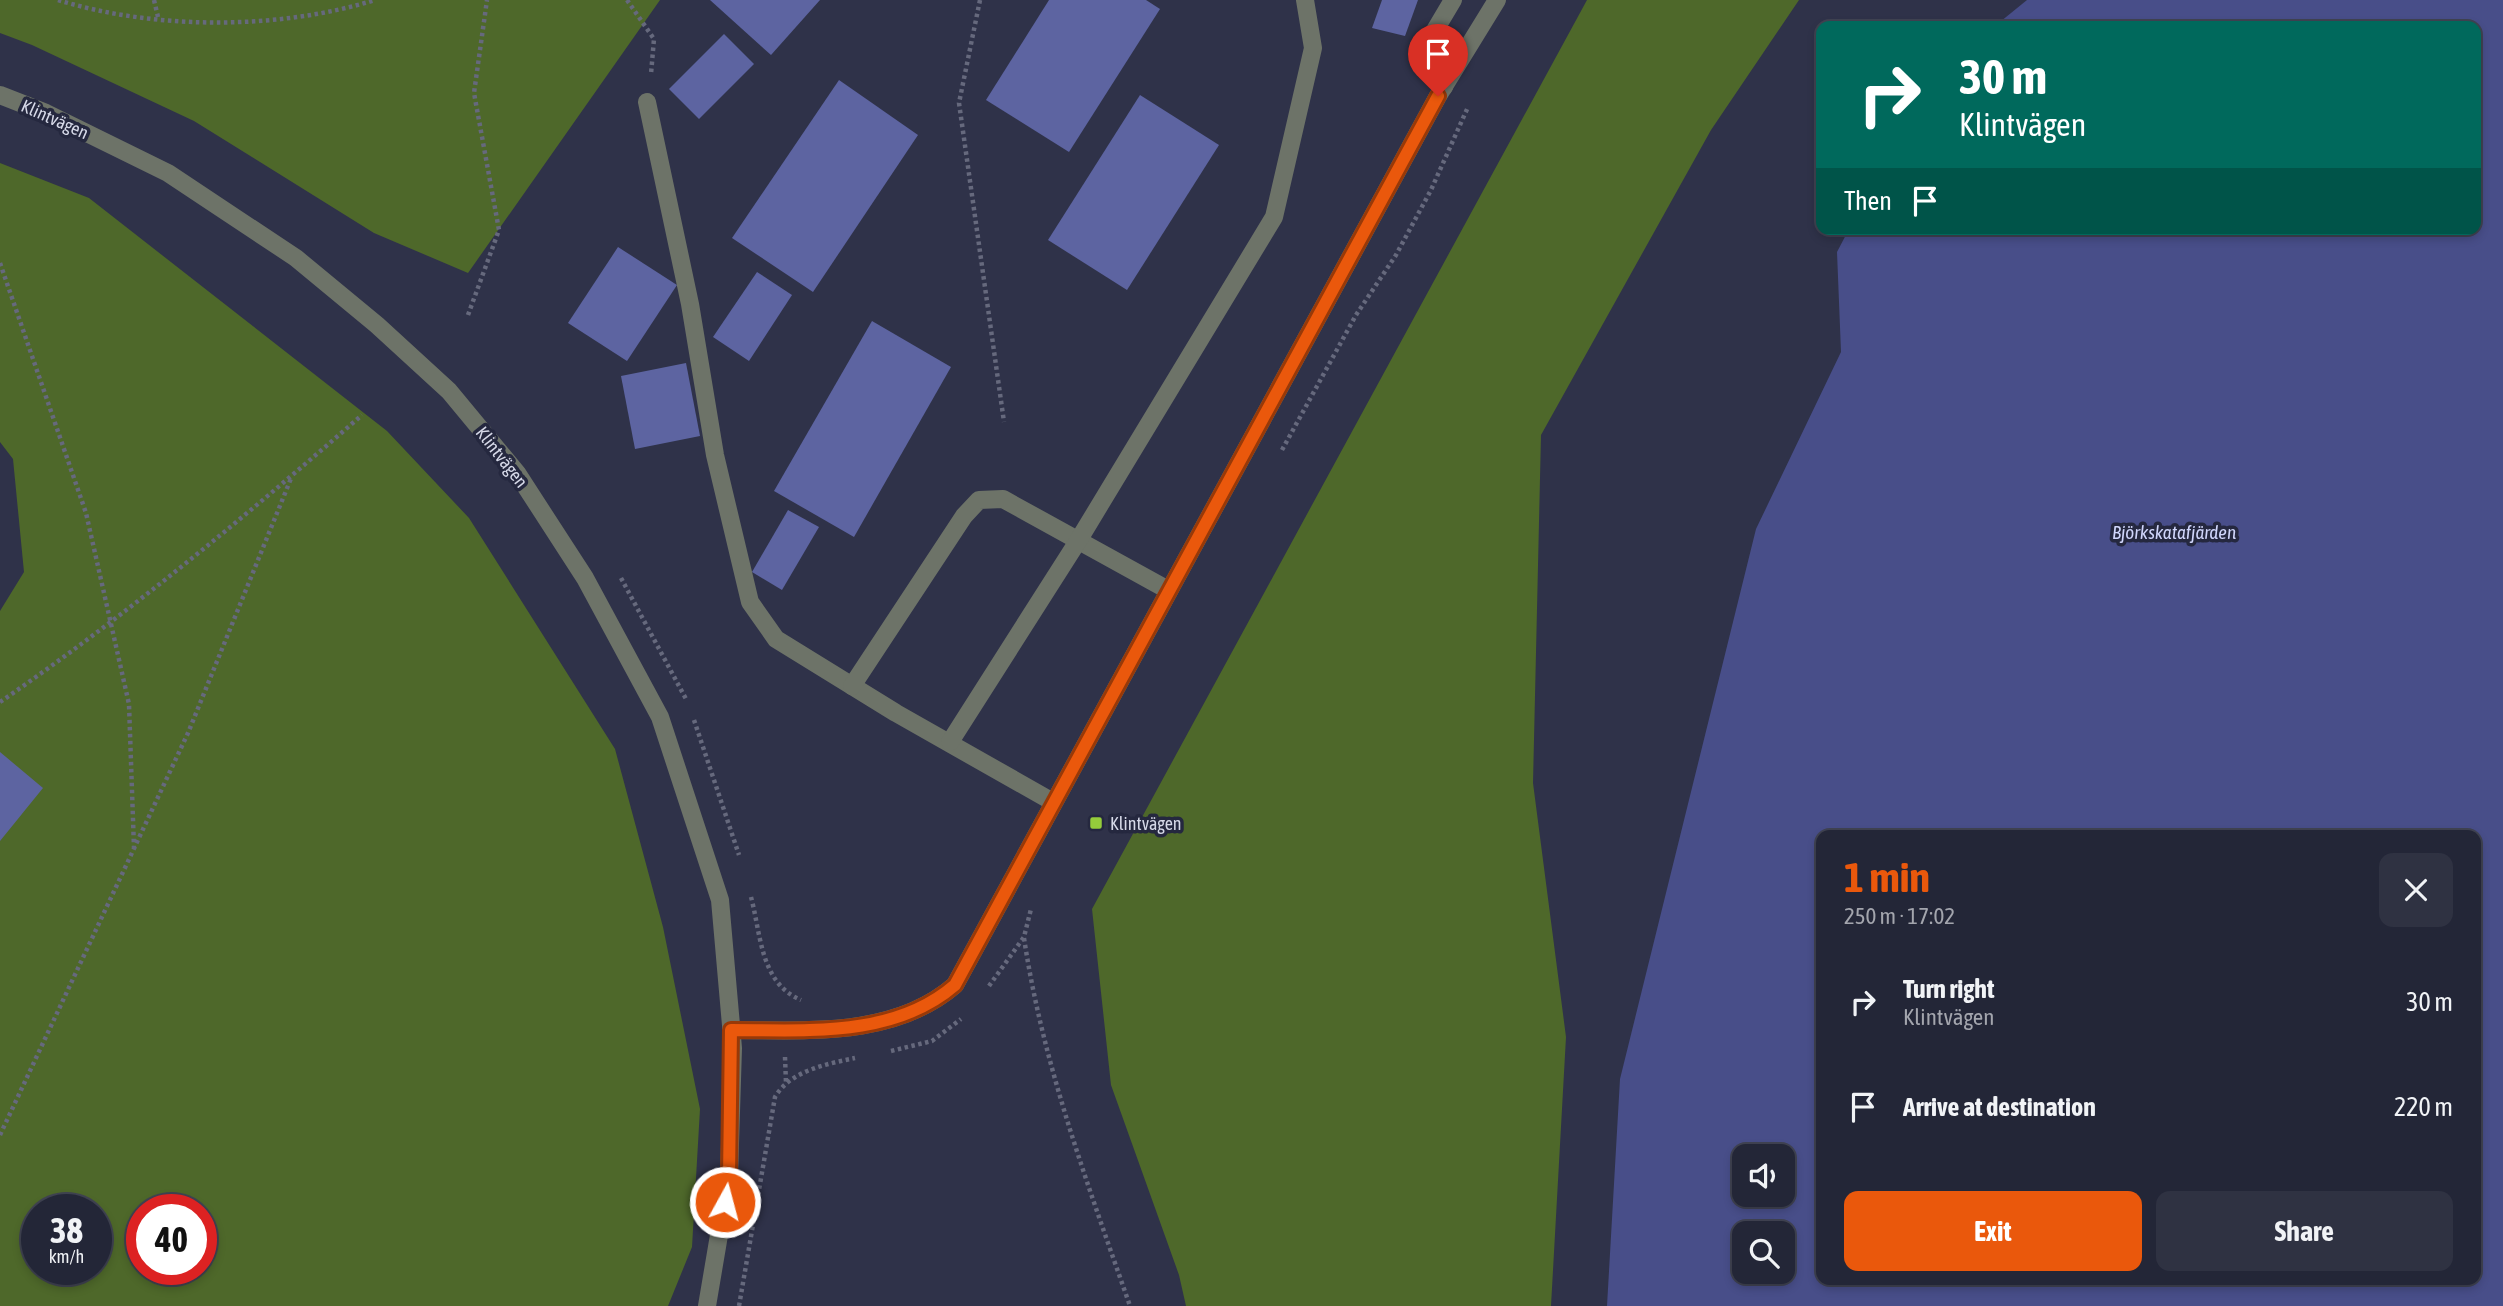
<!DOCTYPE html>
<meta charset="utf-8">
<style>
:root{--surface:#232637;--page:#2f3242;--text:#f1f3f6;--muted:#a3a5ad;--line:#404352;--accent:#ea580c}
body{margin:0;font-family:"Asap Condensed",sans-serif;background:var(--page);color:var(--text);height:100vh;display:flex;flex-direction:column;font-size:26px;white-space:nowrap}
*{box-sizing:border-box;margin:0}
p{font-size:23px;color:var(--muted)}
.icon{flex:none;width:38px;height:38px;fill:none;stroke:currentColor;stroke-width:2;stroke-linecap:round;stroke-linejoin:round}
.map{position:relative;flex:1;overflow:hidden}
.details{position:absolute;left:1816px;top:830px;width:665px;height:455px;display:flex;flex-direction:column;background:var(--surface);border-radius:14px;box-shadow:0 4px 10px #0003,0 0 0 2px var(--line)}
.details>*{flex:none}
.top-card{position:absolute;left:1816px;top:21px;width:665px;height:214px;border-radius:14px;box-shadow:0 4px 10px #0003,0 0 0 2px var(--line);background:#00695c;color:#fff;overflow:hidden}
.buttons{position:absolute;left:1732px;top:1144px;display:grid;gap:14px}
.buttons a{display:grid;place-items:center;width:63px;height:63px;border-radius:14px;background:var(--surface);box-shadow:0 4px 10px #0003,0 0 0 2px var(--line);font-size:35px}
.speed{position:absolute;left:21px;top:1194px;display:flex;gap:14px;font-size:35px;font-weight:700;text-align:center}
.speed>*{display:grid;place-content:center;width:91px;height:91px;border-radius:50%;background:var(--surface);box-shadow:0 4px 10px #0003,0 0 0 2px var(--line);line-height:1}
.speed small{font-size:18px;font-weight:400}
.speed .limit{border:10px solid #d22;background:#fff;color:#111}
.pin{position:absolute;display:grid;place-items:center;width:60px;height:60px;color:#fff;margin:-72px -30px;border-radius:50% 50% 50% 0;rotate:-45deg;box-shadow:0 0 7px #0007}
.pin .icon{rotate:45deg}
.me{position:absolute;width:77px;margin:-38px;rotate:7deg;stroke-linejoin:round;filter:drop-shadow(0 0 5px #0008)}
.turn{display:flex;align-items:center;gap:24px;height:147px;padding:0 28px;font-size:32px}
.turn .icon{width:91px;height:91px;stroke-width:2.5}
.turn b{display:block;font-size:49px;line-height:60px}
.then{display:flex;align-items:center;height:66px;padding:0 28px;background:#0003;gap:14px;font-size:26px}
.round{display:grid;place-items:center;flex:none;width:74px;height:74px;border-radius:14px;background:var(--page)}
.headline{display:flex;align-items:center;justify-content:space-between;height:119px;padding:0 28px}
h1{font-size:42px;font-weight:700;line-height:52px;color:var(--accent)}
.action{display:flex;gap:14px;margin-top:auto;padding:14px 28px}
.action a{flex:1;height:80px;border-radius:14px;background:var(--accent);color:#fff;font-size:28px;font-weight:700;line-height:80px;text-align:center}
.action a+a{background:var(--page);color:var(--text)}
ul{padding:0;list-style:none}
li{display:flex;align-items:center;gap:21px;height:105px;padding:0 28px}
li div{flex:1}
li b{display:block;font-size:26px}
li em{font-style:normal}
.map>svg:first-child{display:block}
.green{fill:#4e682a;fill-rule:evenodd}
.water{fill:#484e89;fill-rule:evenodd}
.building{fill:#5d64a1}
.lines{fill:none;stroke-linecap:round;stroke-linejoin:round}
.path{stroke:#66697d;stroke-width:4.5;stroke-dasharray:3.5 3.5;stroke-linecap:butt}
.minor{stroke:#6d7368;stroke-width:18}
.route-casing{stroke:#983908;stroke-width:18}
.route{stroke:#ea580c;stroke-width:12}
.poi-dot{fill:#95cc3b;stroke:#25283f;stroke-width:2.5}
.labels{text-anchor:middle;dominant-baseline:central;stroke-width:7;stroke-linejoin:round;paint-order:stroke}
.street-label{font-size:18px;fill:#d6d9e8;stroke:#25283f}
.poi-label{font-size:18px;fill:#d6d9e8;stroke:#25283f;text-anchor:start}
.water-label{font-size:19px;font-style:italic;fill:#d0d6fb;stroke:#25283f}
</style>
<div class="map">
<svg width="2503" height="1306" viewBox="0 0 2503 1306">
<rect width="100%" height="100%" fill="#2f3249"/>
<g class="green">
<path d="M0,0H660L468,273L374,233L194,121L32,45L0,33Z"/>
<path d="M1587,0H1799L1711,130L1541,435L1533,783L1566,1037L1551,1306H1186L1179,1275L1111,1085L1092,909Z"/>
<path d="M0,163L89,198L387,431L469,518L615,749L663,927L700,1109L692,1247L668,1306H0V611L24,572L13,459L0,442ZM37,1209H96V1269H37ZM142,1209H201V1269H142Z"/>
</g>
<path class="water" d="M2027,0H2503V1306H1607L1620,1079L1756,529L1841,352L1837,252L1849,229H2476V26H1995ZM1822,835H2476V1279H1822ZM1745,1157H1783V1195H1745ZM1745,1234H1783V1272H1745Z"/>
<g class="building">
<path d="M710,0H820L771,55Z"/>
<path d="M1049,0H1146L1160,9L1069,152L986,100Z"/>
<path d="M1382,0H1418L1405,36L1372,28Z"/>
<path d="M724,34L754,64L699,119L669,89Z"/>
<path d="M839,80L918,135L813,292L732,238Z"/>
<path d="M1140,95L1219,145L1127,290L1048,240Z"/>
<path d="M618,247L677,285L627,361L568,323Z"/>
<path d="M757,272L792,295L749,361L713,337Z"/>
<path d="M872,321L951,367L854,537L774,491Z"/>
<path d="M686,363L700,436L635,449L621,376Z"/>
<path d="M788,510L819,527L782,590L752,572Z"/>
<path d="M0,752L43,788L0,841Z"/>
</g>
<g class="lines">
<g class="path">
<path d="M58,0C155,30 278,30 375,0"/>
<path d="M154,0L158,17"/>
<path d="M627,0L654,39L651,74"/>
<path d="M980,0L959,103L1004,422"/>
<path d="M0,263L86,513L129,704L134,848"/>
<path d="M468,315L499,230L474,93L487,0"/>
<path d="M1282,450L1356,315L1396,255L1431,190L1468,107"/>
<path d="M621,578L686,699"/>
<path d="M0,702C127,615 246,516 362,415"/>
<path d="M694,720L739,855"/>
<path d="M751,897C761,934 760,983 801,1000"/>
<path d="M1024,938C1043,1065 1088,1185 1130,1306"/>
<path d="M989,986L1024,937L1031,909"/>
<path d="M891,1051L932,1041L961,1019"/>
<path d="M785,1057L786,1083"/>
<path d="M0,1135L188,733L292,476"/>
<path d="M739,1306L775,1097C790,1071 826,1064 855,1058"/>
</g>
<g class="minor">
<path d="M1444,87L1425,47L1453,0"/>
<path d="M0,95L46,113L168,173L296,258L377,325L449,391L517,473L585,578L660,717L720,900L733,1048L729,1176L707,1306"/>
<path d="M647,102L690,304L715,455L750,602L776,639L896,713L1053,802"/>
<path d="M852,686L964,516L979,500L1003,499L1168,590"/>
<path d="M950,742L1078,541L1274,217L1313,48L1305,0"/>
<path d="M731,1030C805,1030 894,1038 955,985L1438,96L1497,0"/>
</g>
</g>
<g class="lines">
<g class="route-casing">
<path id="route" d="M725,1202L729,1176L731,1030C806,1030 894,1038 955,985L1438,96"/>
</g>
<use href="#route" class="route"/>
</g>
<rect class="poi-dot" x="1089" y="816" width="14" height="14" rx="3.5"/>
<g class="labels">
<g class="street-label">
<text transform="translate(55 119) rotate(24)">Klintvägen</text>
<text transform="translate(502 457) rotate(52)">Klintvägen</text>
</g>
<g class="poi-label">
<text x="1110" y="823">Klintvägen</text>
</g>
<g class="water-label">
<text x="2174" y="532">Björkskatafjärden</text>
</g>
</g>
</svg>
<div class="buttons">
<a><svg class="icon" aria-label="sound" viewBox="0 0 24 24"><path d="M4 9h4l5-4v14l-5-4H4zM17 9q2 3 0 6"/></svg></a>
<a><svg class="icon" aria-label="search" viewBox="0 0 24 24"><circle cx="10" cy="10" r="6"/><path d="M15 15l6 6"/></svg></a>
</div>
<div class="speed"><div>38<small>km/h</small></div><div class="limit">40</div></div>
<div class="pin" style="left:1438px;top:96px;background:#d93025"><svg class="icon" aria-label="arrive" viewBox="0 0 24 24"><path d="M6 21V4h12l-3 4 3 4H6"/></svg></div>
<svg class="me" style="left:725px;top:1202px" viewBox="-20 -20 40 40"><circle r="17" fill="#ea580c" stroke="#fff" stroke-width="3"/><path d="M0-11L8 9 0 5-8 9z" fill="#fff"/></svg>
<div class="top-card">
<div class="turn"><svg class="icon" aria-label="right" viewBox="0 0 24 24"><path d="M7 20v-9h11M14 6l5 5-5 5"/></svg><div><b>30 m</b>Klintvägen</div></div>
<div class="then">Then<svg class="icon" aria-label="arrive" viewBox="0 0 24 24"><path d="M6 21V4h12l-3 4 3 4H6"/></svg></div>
</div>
<section class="details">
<div class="headline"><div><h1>1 min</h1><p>250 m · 17:02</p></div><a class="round"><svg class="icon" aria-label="close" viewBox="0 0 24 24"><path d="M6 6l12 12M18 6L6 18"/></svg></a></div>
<ul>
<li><svg class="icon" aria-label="right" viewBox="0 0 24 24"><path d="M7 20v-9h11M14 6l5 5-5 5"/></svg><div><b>Turn right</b><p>Klintvägen</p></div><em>30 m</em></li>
<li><svg class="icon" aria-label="arrive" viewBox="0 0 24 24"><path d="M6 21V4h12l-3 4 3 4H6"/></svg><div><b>Arrive at destination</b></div><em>220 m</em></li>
</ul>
<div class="action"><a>Exit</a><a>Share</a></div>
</section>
</div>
